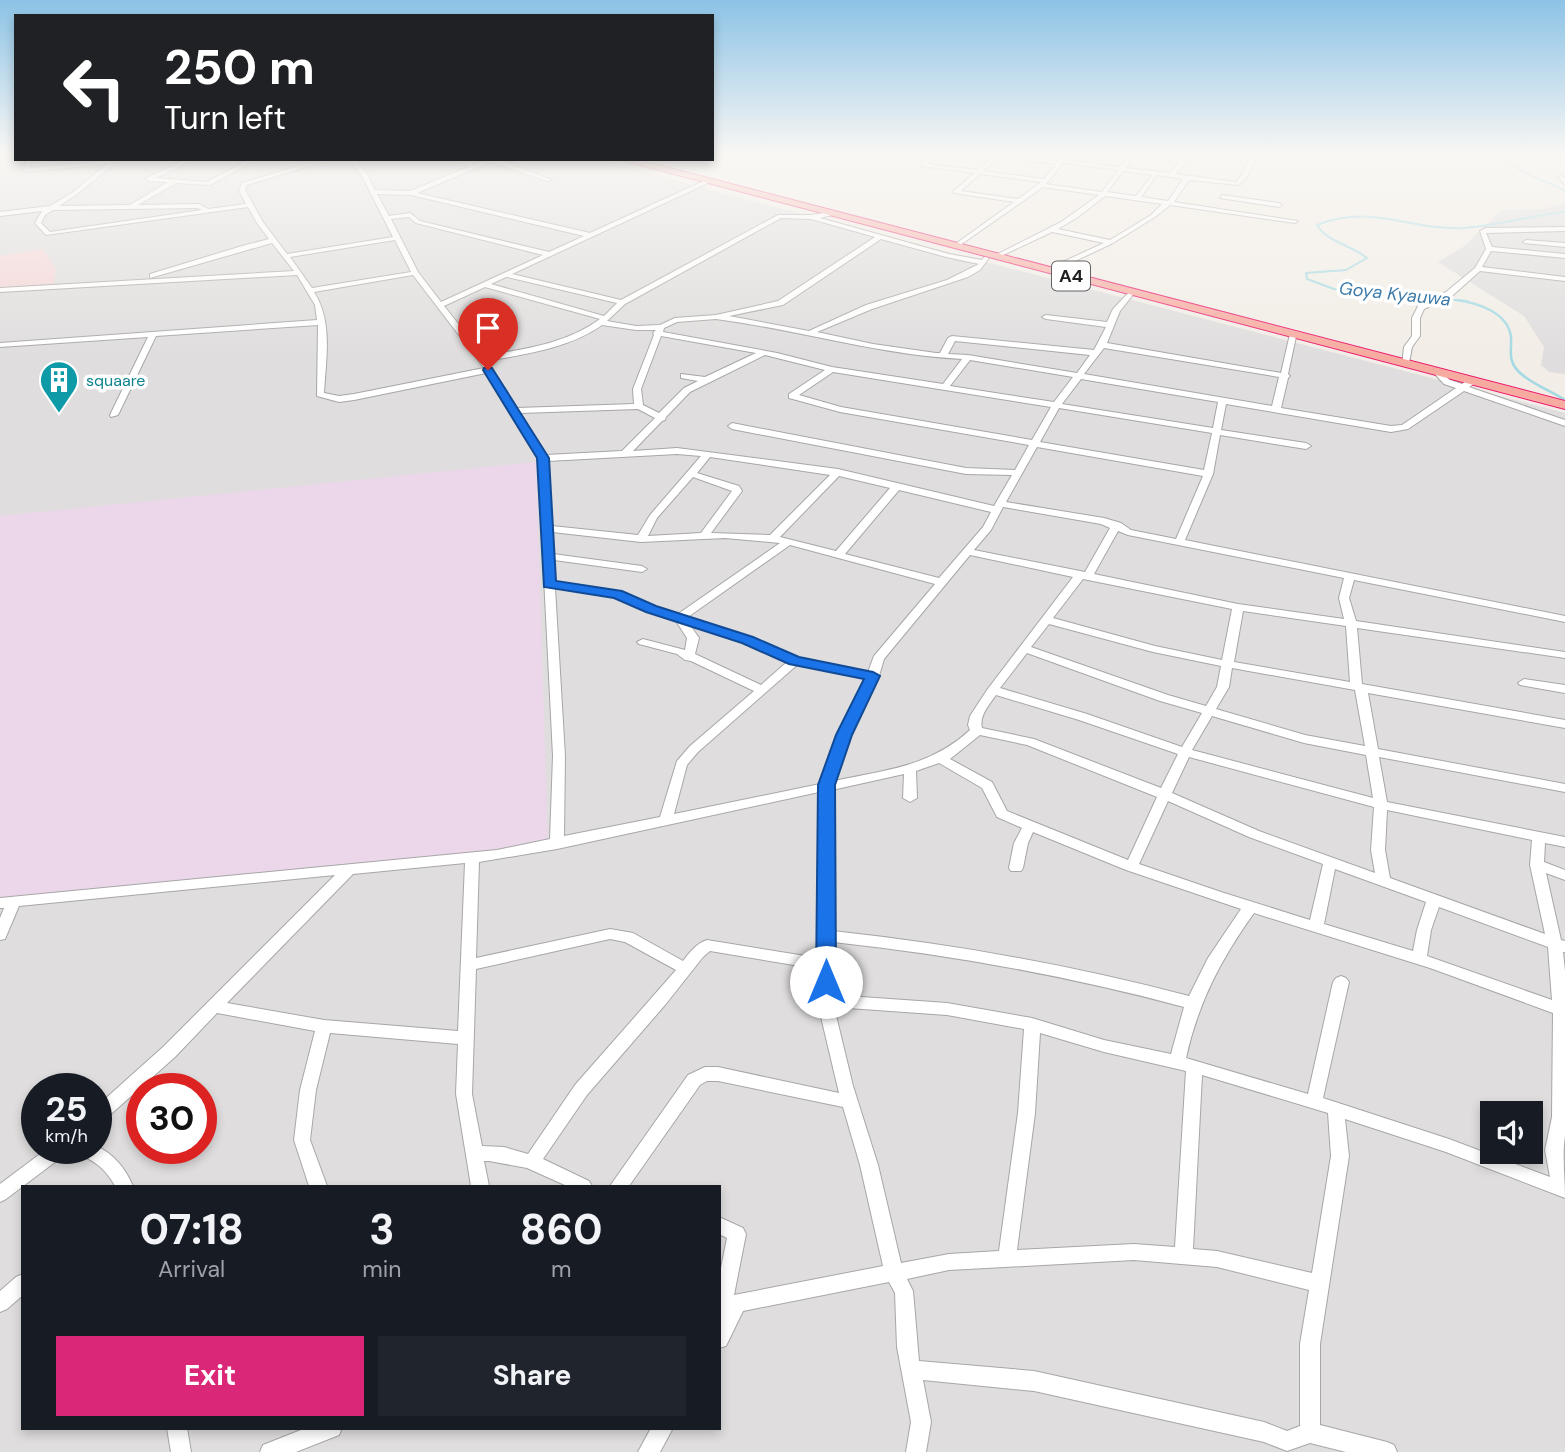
<!DOCTYPE html>
<style>
:root{--surface:#171b24;--page:#20242c;--text:#f1f3f6;--muted:#9ea1a6;--accent:#db2777}
body{margin:0;font-family:"DM Sans",sans-serif;background:var(--page);color:var(--text);height:100vh;display:flex;flex-direction:column;font-size:26px;white-space:nowrap}
*{box-sizing:border-box;margin:0}
p{font-size:23px;color:var(--muted)}
.icon{flex:none;width:38px;height:38px;fill:none;stroke:currentColor;stroke-width:2;stroke-linecap:round;stroke-linejoin:round}
.map{position:relative;flex:1;overflow:hidden}
.side{position:absolute;left:21px;top:1185px;width:700px;height:245px;display:flex;flex-direction:column;background:var(--surface);border-radius:0px;box-shadow:0 4px 10px #0003}
.side>*{flex:none}
.hud{position:absolute;left:14px;top:14px;width:700px;height:147px;border-radius:0px;box-shadow:0 4px 10px #0003;background:#202124;color:#fff;overflow:hidden}
.controls{position:absolute;left:1480px;top:1101px;display:grid;gap:14px}
.controls a{display:grid;place-items:center;width:63px;height:63px;border-radius:0px;background:var(--surface);box-shadow:0 4px 10px #0003;font-size:35px}
.speed{position:absolute;left:21px;top:1073px;display:flex;gap:14px;font-size:35px;font-weight:700;text-align:center}
.speed>*{display:grid;place-content:center;width:91px;height:91px;border-radius:50%;background:var(--surface);box-shadow:0 4px 10px #0003;line-height:1}
.speed small{font-size:18px;font-weight:400}
.speed .limit{border:10px solid #d22;background:#fff;color:#111}
.pin{position:absolute;display:grid;place-items:center;width:60px;height:60px;color:#fff;margin:-72px -30px;border-radius:50% 50% 50% 0;rotate:-45deg;box-shadow:0 0 7px #0007}
.pin .icon{rotate:45deg}
.me{position:absolute;width:77px;margin:-38px;rotate:0deg;stroke-linejoin:round;filter:drop-shadow(0 0 5px #0008)}
.turn{display:flex;align-items:center;gap:24px;height:147px;padding:0 35px;font-size:32px}
.turn .icon{width:91px;height:91px;stroke-width:2.5}
.turn b{display:block;font-size:49px;line-height:60px}
.eta{display:flex;justify-content:space-evenly;align-items:center;height:119px;text-align:center}
.eta b{font-size:42px;font-weight:700;line-height:49px}
.primary-button{display:flex;gap:14px;margin-top:auto;padding:14px 35px}
.primary-button a{flex:1;height:80px;border-radius:0px;background:var(--accent);color:#fff;font-size:28px;font-weight:700;line-height:80px;text-align:center}
.primary-button a+a{background:var(--page);color:var(--text)}
.map>svg:first-child{display:block}
.residential{fill:#dfdddd;fill-rule:evenodd}
.commercial{fill:#f3d4d5}
.industrial{fill:#ebd7e9}
.lines{fill:none;stroke-linecap:round;stroke-linejoin:round}
.stream-far1{stroke:#a3d9e3;stroke-width:2}
.stream{stroke:#a3d9e3;stroke-width:2.5}
.minor-casing{stroke:#a7a7a7;stroke-width:2}
.trunk-casing{stroke:#eb186f;stroke-width:2}
.minor{fill:#fff;fill-rule:evenodd}
.trunk{fill:#f7aba0;fill-rule:evenodd}
.route{fill:#1a73e8;stroke:#114b97;stroke-width:2}
.labels{text-anchor:middle;dominant-baseline:central;stroke-width:7;stroke-linejoin:round;paint-order:stroke}
.far-culture-label{font-size:16px;fill:#0d838f;stroke:#fff;text-anchor:start}
.shield{fill:#fff;stroke:#636363;stroke-width:2}
.shield-label{font-size:18px;font-weight:bold;fill:#202020}
.far-water-label{font-size:18px;font-style:italic;fill:#3e7ba9;stroke:#fff}
</style>
<div class="map">
<svg width="1565" height="1452" viewBox="0 0 1565 1452">
<rect width="100%" height="100%" fill="#f2ede6"/>
<g class="residential">
<path d="M0,154H16V159H603L710,190L1565,413V1452H0ZM37,1088H96V1148H37ZM142,1088H201V1148H142ZM1493,1113H1531V1152H1493ZM23,1186H719V1428H23Z"/>
<path d="M1565,202V374L1549,372L1541,365L1544,347L1524,316L1438,262L1463,247L1502,210L1544,209Z"/>
</g>
<path class="commercial" d="M43,249L56,269L53,286L0,289V256Z"/>
<path class="industrial" d="M536,462L548,844L0,902V516Z"/>
<g class="lines">
<g class="stream-far1">
<path d="M1508,154L1506,159C1516,173 1549,181 1565,191"/>
<path d="M1467,301L1334,289L1307,279L1306,273L1346,270L1367,258C1351,245 1327,242 1317,225C1371,203 1411,231 1464,228C1498,226 1531,215 1565,212"/>
</g>
<path class="stream" d="M1457,300C1477,303 1508,312 1511,337C1512,351 1507,360 1519,372C1530,383 1551,391 1565,400"/>
<g class="minor-casing">
<g id="minor">
<path d="M16,154V157L0,159V155Z"/>
<path d="M929,154H935L927,164L977,170L993,157L983,154H1002L1058,161L1066,154L1069,156L1066,160L1120,167L1131,154H1137L1126,168L1170,173L1186,154H1192L1176,174L1236,182L1241,176L1252,154H1258L1247,177L1239,185L1189,180L1174,202L1298,221L1295,223L1170,205L1155,217L1113,243L1050,273L1046,271L1047,269L1104,243L1052,232L997,258L992,257L1061,222L1099,195L1043,187L956,248L954,247V245L1014,202L954,193V191L974,173L921,166ZM999,157L1056,164L1044,179L983,171ZM1063,163L1118,170L1102,192L1046,184ZM1123,171L1152,175L1136,196L1107,192ZM980,174L1041,182L1018,199L961,191ZM1157,175L1183,179L1168,201L1141,197ZM1105,196L1162,204L1151,215L1110,240L1058,229L1078,217Z"/>
<path d="M26,159H32L30,168L120,159L76,195L59,206L130,205L168,182L148,181L146,178L188,159H196L156,178L207,182L250,159H258L210,185L176,183L138,205L199,204L208,209L246,204L239,190L242,183L322,159H332L247,185L245,190L263,222L287,254L393,237L362,176L349,159H355L368,176L375,190L410,191L471,166L447,159C457,159 469,165 478,163C485,162 489,159 497,159L552,180L547,181L491,162L417,193L590,233L706,180L708,183L512,274L621,300L778,215H811L830,212L832,213V215L820,218L949,254L982,260L984,257L989,258L980,270L968,277L872,309L817,332L873,344L936,353H940L948,338L952,336L1094,350L1106,327L1046,319L1042,317L1046,315L1107,322L1113,309L1132,289L1136,291L1120,311L1107,343L1281,373L1290,334L1297,332L1288,374L1290,376L1288,378L1281,408L1391,426L1402,425L1456,388L1444,384L1433,372L1437,370L1450,380L1462,384L1469,379H1475V383L1469,387L1565,420V426L1464,391L1408,429L1391,432L1226,404L1221,430L1306,443L1311,446L1306,449L1220,435L1213,474L1185,540L1565,616V622L1354,580L1349,598L1356,621L1565,652V658L1357,628L1362,684L1565,720V728L1368,693L1378,749L1565,784V792L1379,757L1387,802L1565,837V847L1545,843L1544,862L1565,870V880L1546,873L1561,940L1565,941V952H1563L1565,971V1136C1562,1156 1565,1177 1565,1198L1446,1152L1345,1119L1349,1156L1320,1344V1425L1387,1442L1394,1445L1397,1452H1346L1310,1443L1287,1451L1264,1442L1034,1391L923,1380L931,1422L926,1452H906L911,1422L897,1347L895,1293L889,1282L743,1311L726,1346L719,1348V1278L727,1238L719,1234V1217L743,1228L746,1234L734,1295L883,1266L860,1165L843,1107L718,1081H707L700,1085L629,1186H610L688,1075L705,1067H718L839,1093L817,1000L818,969L710,951L703,957L665,1005L587,1095L543,1159L589,1181L592,1186H567L527,1168L489,1161H484L489,1186H471L456,1094L458,1044L330,1033L316,1090L310,1140L327,1186H309L294,1140L300,1090L315,1031L217,1013L175,1057L102,1122L96,1124V1107L163,1047L335,875L19,906L5,939L0,940V918L4,908H0V898L497,850L550,839L553,756L538,458L486,373L354,400L339,402L317,396L318,325L156,336L118,415L111,417L110,415L148,337L0,347V343L317,320L315,305L297,275L0,292V288L294,271L272,243L150,278V274L242,246L269,239L257,223L248,207L46,235L35,223L42,211L0,216V212L50,206L72,193L107,164L27,172L24,170ZM377,194L411,195L584,236L549,252L420,221L410,213L389,216ZM198,208L202,210L50,232L41,223L45,215L53,210ZM409,217L416,223L543,255L441,302L418,272L391,219ZM781,218L811,219L875,237L778,301L716,315L675,318L660,325L636,326L607,321L625,304ZM881,239L946,257L979,264L947,280L866,305L809,331L729,316L783,305ZM395,240L411,272L312,288L290,257ZM413,275L484,368L354,394L339,396L324,393C326,359 333,321 314,292ZM506,277H507L617,303L604,316L491,284ZM485,287L600,319C566,344 524,349 484,356L444,306ZM716,319C799,330 879,355 962,359L943,384L832,367L777,353L663,332L664,328L677,322ZM602,325L636,330H656L653,333L654,335L633,389L634,404L517,408L487,361C526,354 570,348 602,325ZM661,336L756,353L705,377L681,374V378L698,381L684,388L659,413L643,405L641,389ZM955,341L1090,355L1077,373L968,355L948,354ZM1104,348L1279,377L1272,406L1084,374ZM765,355L825,370L789,394V398L840,412L1029,445L1015,470L966,468L732,423L728,426L732,429L966,474L1012,475L994,506L838,469L677,448L633,451L662,421L665,420L666,417L690,392ZM970,360L1073,377L1054,402L950,386ZM833,372L1051,407L1032,440L841,407L799,395ZM1081,379L1218,402L1213,428L1062,404ZM1059,408L1212,433L1204,470L1040,442ZM638,409L655,418L622,451L546,455L520,413ZM1037,447L1203,476L1176,539L1131,530L1121,523L1104,518L1006,502ZM677,454L701,456L650,515L638,535L552,526L548,461ZM710,457L830,475L770,535L711,533L742,491L739,486L697,473ZM839,476L890,488L836,551L780,537ZM693,477L732,491L701,533L648,536L657,518ZM899,490L991,512L983,527L939,578L845,554ZM1003,507L1101,524L1110,528L1085,572L974,550L991,530ZM1118,531L1128,535L1344,578L1339,598L1344,619L1238,604L1094,574ZM552,532L641,542L725,538L780,543L678,614L655,607L621,592L555,582L554,560L642,572L647,569L642,566L553,554ZM790,545L935,584L874,656L868,672L798,658L752,638L688,617ZM970,555L1073,577L987,690L970,716L968,725L970,730C930,767 885,770 834,781L850,735L879,676L884,659ZM1083,579L1232,609L1222,660L1155,646L1053,618ZM555,588L614,597L647,611L676,621L687,638L685,650L643,639L637,642L639,644L677,654L685,660L691,661L754,691L690,746L677,761L660,817L564,836L565,756ZM1243,611L1346,626L1350,682L1234,662ZM1049,624L1153,652L1221,666L1217,687L1206,706L1168,695L1031,647ZM690,625L744,642L787,662L761,685L695,654L699,638ZM1027,653L1160,701L1202,713L1182,747L1087,714L1000,688ZM797,665L866,678L838,735L820,784L674,814L687,765L698,752ZM1232,668L1355,690L1365,746L1305,735L1216,709L1229,687ZM996,695L1079,720L1178,754L1161,788L1034,739L982,728C979,716 989,705 996,695ZM1212,716L1304,743L1366,755L1373,798L1192,750ZM980,735L1027,745L1157,797L1128,860L1007,811L992,782L950,759ZM1189,757L1374,807L1371,850L1375,873L1259,831L1172,793ZM939,763L982,788L997,817L1022,828L1014,843L1009,868L1011,871H1021L1023,868L1028,843L1033,832L1126,870L1241,909L1208,958L1189,996C1071,965 953,944 833,931L832,790L904,774L903,798L910,802L917,798L916,771ZM819,792L818,958L707,940C697,943 690,952 683,961L633,933L610,929L476,958L479,862L557,849ZM1168,801L1249,837L1323,864L1310,920L1221,892L1139,864ZM1387,810L1532,840L1530,865L1545,934L1390,878L1385,850ZM465,863L458,1031L324,1020L227,1003L353,874ZM1335,869L1426,902L1417,930L1413,951L1324,924ZM1439,907L1548,947L1552,1000L1427,956L1431,930ZM1254,913L1430,968L1553,1013L1552,1117L1545,1150L1550,1177L1449,1139L1323,1098L1349,982L1346,978L1341,976L1336,978L1333,982L1308,1094L1186,1058C1198,1003 1221,959 1254,913ZM610,939L625,942L676,970L575,1085L528,1154L504,1147L482,1146L472,1094L476,969ZM833,942C952,955 1069,976 1184,1007L1171,1054L1104,1040L1032,1018L947,1003L833,995V968L834,965L833,962ZM834,1007L947,1015L1024,1029L1018,1113L999,1251L949,1254L901,1263L878,1165L853,1086ZM1040,1033L1104,1052L1186,1071L1175,1247L1134,1244L1017,1250L1035,1113ZM1202,1075L1328,1113L1331,1156L1312,1273L1217,1251L1193,1249ZM1134,1260L1217,1267L1309,1290L1300,1344V1426L1287,1431L1264,1422L1034,1371L919,1361L913,1291L907,1279L949,1270Z"/>
<path d="M1561,175L1565,178V185L1558,177Z"/>
<path d="M1222,195L1279,203L1282,205L1279,207L1220,198Z"/>
<path d="M1565,227V231L1486,233L1492,247L1565,254V258L1491,251L1482,267L1565,277V281L1480,271L1452,296L1424,309L1420,318V336L1412,347L1409,363L1402,365L1404,347L1412,336V318L1418,306L1446,292L1475,268L1486,249L1480,231L1486,228Z"/>
<path d="M1526,240L1565,243V247L1524,243L1523,242Z"/>
<path d="M1524,679L1565,685V693L1520,685L1518,683Z"/>
<path d="M96,1146C114,1154 125,1168 133,1186H115C106,1169 94,1160 76,1153L73,1148H96Z"/>
<path d="M48,1148H70L67,1153L6,1199L0,1202V1184Z"/>
<path d="M23,1274V1295L7,1309L0,1312V1291L16,1277Z"/>
<path d="M167,1428H187L191,1452H171Z"/>
<path d="M306,1428H342L339,1435L296,1452H260L263,1445Z"/>
<path d="M651,1428H673L660,1452H638Z"/>
</g>
</g>
<g class="trunk-casing">
<path id="trunk" d="M617,159H635L1565,401V409Z"/>
</g>
<use href="#minor" class="minor"/>
<use href="#trunk" class="trunk"/>
</g>
<linearGradient id="sky" x2="0" y2="1"><stop stop-color="#8cc3e6"/><stop offset="0.43" stop-color="#f9f7f4"/><stop offset="1" stop-color="#f9f7f4" stop-opacity="0"/></linearGradient>
<rect width="1565" height="357" fill="url(#sky)"/>
<path class="route" d="M484,368H492L549,458L556,581L622,591L656,606L753,637L799,657L873,672L880,676L852,735L835,785L836,982L833,988L826,990L819,988L816,982L818,785L836,735L864,679L789,664L742,643L646,612L614,598L544,587L537,458L483,370Z"/>
<defs>
<g id="building-pin" transform="scale(2.0125)"><path d="M0 17L-7.5 6A9.5 9.5 0 1 1 7.5 6Z" fill="#0f9aa8" stroke="#fff"/><path d="M-4-6H4V6H1V3H-1V6H-4ZM-2.5-4.3h1.7v1.8h-1.7ZM.8-4.3h1.7v1.8H.8ZM-2.5-1h1.7V.8h-1.7ZM.8-1h1.7V.8H.8Z" fill="#fff"/></g>
</defs>
<g fill-rule="evenodd">
<use href="#building-pin" x="59" y="380"/>
</g>
<g class="labels">
<g class="far-culture-label">
<text x="86" y="380">squaare</text>
</g>
<rect class="shield" x="1052" y="261.5" width="38" height="29" rx="5"/>
<g class="shield-label">
<text x="1071" y="276">A4</text>
</g>
<g class="far-water-label">
<text transform="translate(1395 294) rotate(6)">Goya Kyauwa</text>
</g>
</g>
</svg>
<div class="controls">
<a><svg class="icon" aria-label="sound" viewBox="0 0 24 24"><path d="M4 9h4l5-4v14l-5-4H4zM17 9q2 3 0 6"/></svg></a>
</div>
<div class="speed"><div>25<small>km/h</small></div><div class="limit">30</div></div>
<div class="pin" style="left:488px;top:370px;background:#d93025"><svg class="icon" aria-label="arrive" viewBox="0 0 24 24"><path d="M6 21V4h12l-3 4 3 4H6"/></svg></div>
<svg class="me" style="left:826px;top:982px" viewBox="-20 -20 40 40"><circle r="19" fill="#fff"/><path d="M0-13L10 11 0 6-10 11z" fill="#1a73e8"/></svg>
<div class="hud">
<div class="turn"><svg class="icon" aria-label="left" viewBox="0 0 24 24"><path d="M17 20v-9H6M10 6l-5 5 5 5"/></svg><div><b>250 m</b>Turn left</div></div>
</div>
<section class="side">
<div class="eta">
<div><b>07:18</b><p>Arrival</p></div>
<div><b>3</b><p>min</p></div>
<div><b>860</b><p>m</p></div>
</div>
<div class="primary-button"><a>Exit</a><a>Share</a></div>
</section>
</div>
